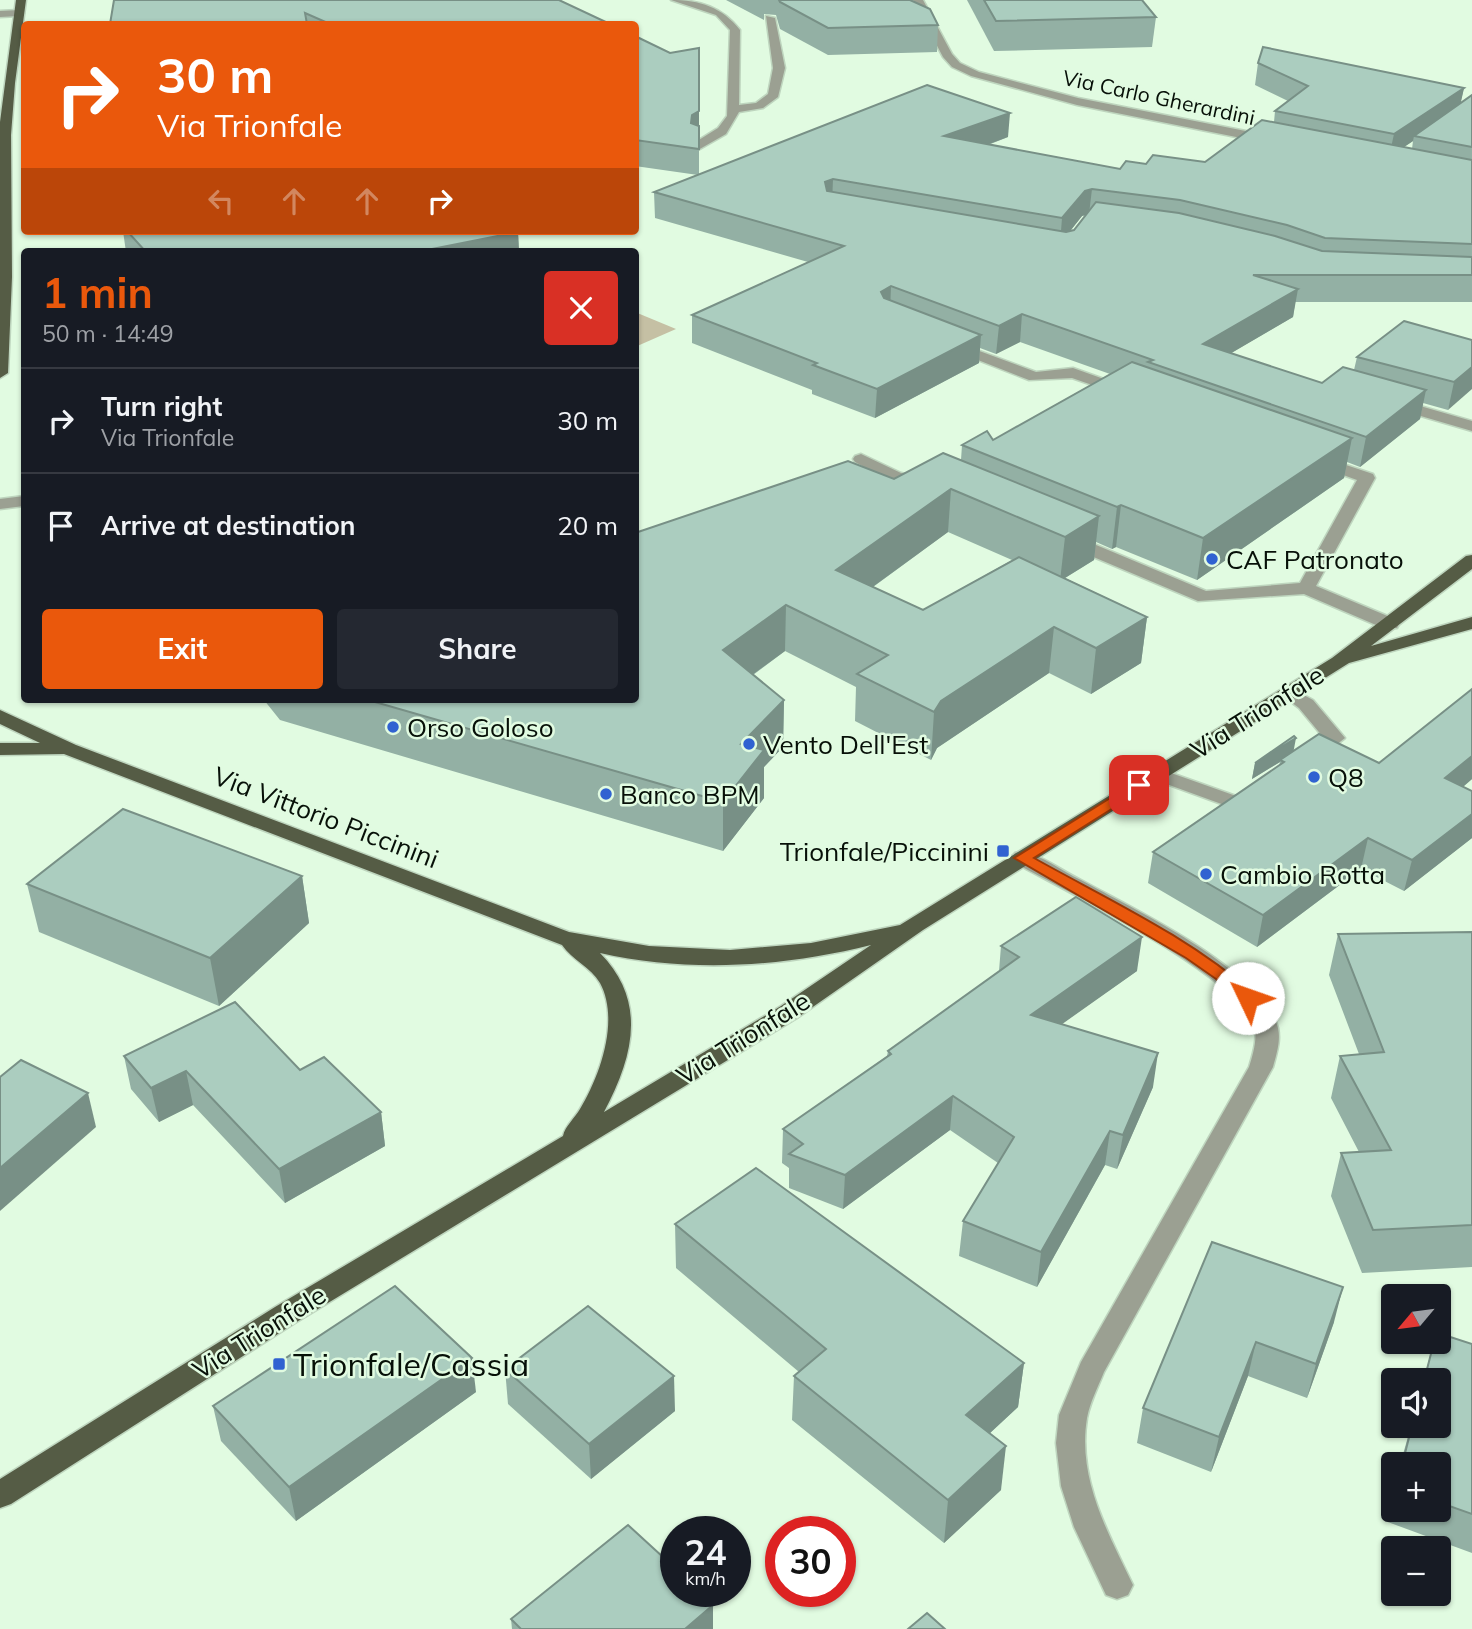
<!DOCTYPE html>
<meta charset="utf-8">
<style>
:root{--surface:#171b24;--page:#242831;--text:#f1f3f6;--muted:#9ea1a6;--line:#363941;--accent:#ea580c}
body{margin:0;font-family:Mulish,sans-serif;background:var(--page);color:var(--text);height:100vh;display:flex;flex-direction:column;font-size:26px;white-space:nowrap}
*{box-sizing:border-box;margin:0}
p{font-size:23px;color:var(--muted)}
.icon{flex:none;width:38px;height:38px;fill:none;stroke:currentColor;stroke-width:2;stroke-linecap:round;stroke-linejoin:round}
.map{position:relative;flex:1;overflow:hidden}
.drawer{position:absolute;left:21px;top:248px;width:618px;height:455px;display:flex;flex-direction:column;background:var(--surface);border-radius:7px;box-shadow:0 2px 5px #0004}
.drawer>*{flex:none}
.guide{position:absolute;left:21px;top:21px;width:618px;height:214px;border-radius:7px;box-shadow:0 2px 5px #0004;background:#ea580c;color:#fff;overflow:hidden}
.needle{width:46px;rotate:241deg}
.buttons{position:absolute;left:1381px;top:1284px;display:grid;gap:14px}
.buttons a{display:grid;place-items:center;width:70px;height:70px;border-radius:7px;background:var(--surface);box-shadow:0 2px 5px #0004;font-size:35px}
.speed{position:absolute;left:660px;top:1516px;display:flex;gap:14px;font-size:35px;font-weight:700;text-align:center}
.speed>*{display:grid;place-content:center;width:91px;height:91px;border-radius:50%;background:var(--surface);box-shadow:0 2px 5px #0004;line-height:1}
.speed small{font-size:18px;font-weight:400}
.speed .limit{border:10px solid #d22;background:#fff;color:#111}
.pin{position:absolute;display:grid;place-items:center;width:60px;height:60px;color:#fff;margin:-30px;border-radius:14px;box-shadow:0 4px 10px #0006}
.me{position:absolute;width:77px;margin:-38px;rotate:312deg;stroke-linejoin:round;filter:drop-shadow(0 0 5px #0008)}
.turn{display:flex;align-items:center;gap:24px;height:147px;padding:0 21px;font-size:32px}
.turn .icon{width:91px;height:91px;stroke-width:2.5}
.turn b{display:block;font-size:49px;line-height:60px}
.lanes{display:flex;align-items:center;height:66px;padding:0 21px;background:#0003;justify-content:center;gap:35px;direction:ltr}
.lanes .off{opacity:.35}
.round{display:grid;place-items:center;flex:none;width:74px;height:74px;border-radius:7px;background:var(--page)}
.headline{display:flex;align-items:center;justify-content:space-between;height:119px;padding:0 21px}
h1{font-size:42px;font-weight:700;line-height:52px;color:var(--accent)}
.button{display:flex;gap:14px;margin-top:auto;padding:14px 21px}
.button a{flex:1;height:80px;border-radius:7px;background:var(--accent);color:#fff;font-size:28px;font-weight:700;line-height:80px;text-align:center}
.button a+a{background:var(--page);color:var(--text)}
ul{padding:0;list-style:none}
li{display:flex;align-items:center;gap:21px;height:105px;padding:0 21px;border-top:2px solid var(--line)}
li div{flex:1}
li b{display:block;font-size:26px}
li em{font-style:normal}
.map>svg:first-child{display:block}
.green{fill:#c5c0a4}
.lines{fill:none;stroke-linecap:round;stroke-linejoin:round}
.lane-casing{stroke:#bed5be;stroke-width:3}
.street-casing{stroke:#bed5be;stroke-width:3}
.primary-casing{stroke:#bed5be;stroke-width:3}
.lane{fill:#9ba092;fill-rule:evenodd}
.street{fill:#9ba092;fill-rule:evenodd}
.primary{fill:#555c45;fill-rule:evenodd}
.wall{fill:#93b0a4;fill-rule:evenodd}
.shaded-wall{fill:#789086}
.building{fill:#abcdbf;stroke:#789086;stroke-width:2}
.route{fill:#ea580c;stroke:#983908;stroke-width:2}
.poi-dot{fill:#3062d1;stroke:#e1fbe1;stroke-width:2.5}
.labels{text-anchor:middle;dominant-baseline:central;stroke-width:5;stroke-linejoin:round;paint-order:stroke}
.far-street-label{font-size:21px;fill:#071008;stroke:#e1fbe1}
.poi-label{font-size:26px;fill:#071008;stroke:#e1fbe1;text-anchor:start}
.street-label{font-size:26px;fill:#071008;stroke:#e1fbe1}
.near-poi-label{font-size:32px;fill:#071008;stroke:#e1fbe1;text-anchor:start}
</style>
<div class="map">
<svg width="1472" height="1629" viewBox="0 0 1472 1629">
<rect width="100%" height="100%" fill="#e1fbe1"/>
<path class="green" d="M635,312L676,329L635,347Z"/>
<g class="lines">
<g class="lane-casing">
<g id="lane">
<path d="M955,342L1036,372L1073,368L1129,388L1132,391L1124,396L1072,378L1029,380L950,349L948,346Z"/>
<path d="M861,454L901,473L930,479L932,483L924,488L890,481L855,462L853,459L855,456Z"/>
<path d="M1319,456L1373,474L1375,478L1316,586L1397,620L1399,624L1397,628H1383L1304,594L1198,601L1065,545L1062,541L1071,536L1077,537L1206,591L1300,583L1357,480L1313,464L1311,461Z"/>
<path d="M1289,687L1313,700L1345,738L1318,759H1304L1301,755L1323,737L1299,708L1279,693Z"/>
<path d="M1157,768L1236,796L1252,788L1259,790L1262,794L1245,808L1238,810L1150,778L1147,774L1150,770Z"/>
</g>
</g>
<g class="street-casing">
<g id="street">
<path d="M671,0C700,0 722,7 740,30L739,105L756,103L768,94L773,68L766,16L775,18L785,68L778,97L763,108L739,112L726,134L698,150L694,149V143L718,128L727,116L730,30L716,15Z"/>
<path d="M913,0H923L952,54L960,63L979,72L1078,98L1271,136L1277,140L1271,144L1077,105L971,76L952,67L943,57Z"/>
<path d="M0,11L19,10L24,13L19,16L0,17Z"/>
<path d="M1396,399L1472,421V431L1390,407L1388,404L1390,401Z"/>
<path d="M24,496V506L0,509V499Z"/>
<path d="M1023,851C1043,856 1062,871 1081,880C1137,911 1246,962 1275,1020C1283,1035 1277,1052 1273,1067L1104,1372C1098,1387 1090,1402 1087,1418C1077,1478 1108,1533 1133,1585L1128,1595L1117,1599L1106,1595L1074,1527L1061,1486L1056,1443L1059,1415L1081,1362L1249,1067C1253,1054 1258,1038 1254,1025C1236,975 1066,891 1015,863L1012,858L1015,853Z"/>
</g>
</g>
<g class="primary-casing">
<g id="primary">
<path d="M16,0H26L15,83L11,135L12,277L8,373L0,378V122Z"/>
<path d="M1472,555V569L1371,646L1472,617V629L1349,663L923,930L797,1018L295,1323L11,1504L0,1508V1479L275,1307L563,1136C565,1126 575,1118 580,1109C600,1076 620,1020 600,983C591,967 572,960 562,945L64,754L0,755V743H40L0,724V710L76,745L569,932L649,946L730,950L811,943L900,925L1332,658L1466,556ZM871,945L781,1006L604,1112C633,1057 648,1002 600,953C689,973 783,967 871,945Z"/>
</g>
</g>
<use href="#lane" class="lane"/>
<use href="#street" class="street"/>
<use href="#primary" class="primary"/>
</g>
<g class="wall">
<path d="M114,0L610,24H110Z"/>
<path d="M726,0H910L938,25L937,52L828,55L780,29L776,15L764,14V20Z"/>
<path d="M967,0H1142L1156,17L1152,47L994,51Z"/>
<path d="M635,36L670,53L699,48V174L1008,137L988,145L1120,169L1146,164L1205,162L1274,122L1275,111L1288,101L1255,85L1258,63L1464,88L1460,104L1472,95V302H1295L1293,317L1231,353L1322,383L1354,370L1357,357L1472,340L1448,410L1423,403L1420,419L1360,467L1347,462L1344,478L1197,580L1116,547L1112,549L1096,542L1094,560L1065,578L1147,617L1141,663L1091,694L1049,673L937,748L931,760L855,721L856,687L785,651L753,675L784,700L783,747L764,767V798L723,851L280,720L264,700H635L894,479L961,460L962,445L993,440L1110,374L1020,342L996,354L980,348L979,363L875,418L812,394V390L692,343V315L808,262L655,218L654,192L698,175L635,166ZM1413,141L1412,149L1404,147ZM1085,215L1074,230L1070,231L1082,216ZM948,532L1012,560L923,610L873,587Z"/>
<path d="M123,231H516L518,232L519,252H126Z"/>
<path d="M1294,751L1379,763L1472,779L1463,787L1472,791V838L1404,891L1361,869L1257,947L1148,883L1153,852L1279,766L1280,762L1252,779L1255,763Z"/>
<path d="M302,876L309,923L219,1006L39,932L27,884Z"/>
<path d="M1472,932V1267L1362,1273L1331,1196L1341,1153L1359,1152L1331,1098L1340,1056L1359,1054L1329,975L1338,934Z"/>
<path d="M1001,946L1137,971L1061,1024L1153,1087L1117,1169L1105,1165L1037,1287L959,1256L963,1221L998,1163L950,1130L843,1209L789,1188V1168L782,1163L783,1129L887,1056L888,1051L999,971Z"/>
<path d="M124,1056L300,1070L381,1112L385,1146L285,1203L193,1105L159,1122L131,1089Z"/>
<path d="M675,1224L1024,1363L1018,1407L990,1433L1001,1490L944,1543L792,1420L794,1376L799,1372L676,1268Z"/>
<path d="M1212,1242L1334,1322L1307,1398L1248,1376L1211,1472L1137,1443L1143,1408Z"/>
<path d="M1434,1342L1472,1344V1553L1385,1521L1393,1492V1510H1438V1465H1400L1411,1426H1438V1381H1423Z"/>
<path d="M505,1369L675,1411L591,1479L508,1404Z"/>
<path d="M476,1392L296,1521L221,1441L213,1406Z"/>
<path d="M713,1605V1629H512L511,1619Z"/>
</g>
<g class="shaded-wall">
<path d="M699,72V175V137L693,141L691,149V123Z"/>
<path d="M1464,88L1459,111L1414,136L1413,141L1389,157L1394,134Z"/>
<path d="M1010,113L1008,137L943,161L944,136Z"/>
<path d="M833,179L832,204L824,208L825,182Z"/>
<path d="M1092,189L1089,214L1082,216L1060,244L1062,218L1085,191Z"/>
<path d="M518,232L519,252H417Z"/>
<path d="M891,286L890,314L881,292Z"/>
<path d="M1298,289L1293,317L1199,372L1203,344Z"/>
<path d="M1022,314L1020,342L996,354L999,326Z"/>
<path d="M981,335L979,363L875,418L877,389Z"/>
<path d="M1472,367V389L1448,410L1454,382Z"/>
<path d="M1426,390L1420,419L1360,467L1366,437Z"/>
<path d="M1352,438L1344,478L1197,580L1203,538Z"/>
<path d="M951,489L948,532L834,615L836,570Z"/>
<path d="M1121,505L1116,547L1112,549L1117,507Z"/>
<path d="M1099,516L1094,560L1060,581L1065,537Z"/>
<path d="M786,605L785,651L723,696V650Z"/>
<path d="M1147,617L1141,663L1091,694L1096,648Z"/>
<path d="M1054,627L1049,673L937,748L931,760L934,712L941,701Z"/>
<path d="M784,700L783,747L764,767V798L723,851V802L741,744Z"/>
<path d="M1296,738L1293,754L1280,760V762L1252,779L1255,763Z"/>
<path d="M1472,756V779L1438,808L1445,778Z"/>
<path d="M1472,814V838L1404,891L1412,860Z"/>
<path d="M1368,838L1361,869L1257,947L1263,915Z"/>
<path d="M302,876L309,923L219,1006L210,958Z"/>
<path d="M1142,937L1137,971L1027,1049L1031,1015Z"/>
<path d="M1158,1053L1153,1087L1117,1169L1123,1135Z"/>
<path d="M186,1071L193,1105L159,1122L151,1088Z"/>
<path d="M88,1093L96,1127L0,1211V1168Z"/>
<path d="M953,1096L950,1130L843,1209L845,1175Z"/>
<path d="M381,1112L385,1146L285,1203L279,1169Z"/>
<path d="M1110,1131L1105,1165L1037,1287L1041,1252Z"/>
<path d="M1343,1287L1334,1322L1307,1398L1316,1364Z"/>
<path d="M1256,1342L1248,1376L1211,1472L1219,1437Z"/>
<path d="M472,1358L476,1392L296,1521L289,1487Z"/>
<path d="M1024,1363L1018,1407L962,1459L966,1415Z"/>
<path d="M674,1376L675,1411L591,1479L589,1444Z"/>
<path d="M1006,1446L1001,1490L944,1543L948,1500Z"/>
<path d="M713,1605V1629H685Z"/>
</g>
<g class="building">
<path d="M114,0H559L610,24H330L305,13L307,24H110Z"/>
<path d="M779,0H910L930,9L938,25L828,28L780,2Z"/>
<path d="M984,0H1142L1156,17L996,21Z"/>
<path d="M635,36L670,53L699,48V111L692,115L691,123L699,126V149L635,140Z"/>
<path d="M1263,47L1464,88L1394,134L1275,111L1308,86L1258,63Z"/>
<path d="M927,85L1010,113L944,136L1120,169L1126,161L1146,164L1153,155L1205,162L1262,120L1472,160V244L1325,238L1287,225L1180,200L1092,189L1085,191L1062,218L833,179L825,182L827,191L1066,232L1074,230L1096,202L1179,213L1275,236L1322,251L1472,257V275H1253L1298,289L1203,344L1322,383L1343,367L1426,390L1366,437L1148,362L1153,360L1022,314L999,326L891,286L881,292L884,298L981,335L877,389L813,365L817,363L692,315L844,246L654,192Z"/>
<path d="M1472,95V147L1414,136Z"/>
<path d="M127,231H516L518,232L417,252H146Z"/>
<path d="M1404,321L1472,340V367L1454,382L1357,357Z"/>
<path d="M1132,362L1352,438L1203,538L1121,505L1117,507L962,445L987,431L993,440Z"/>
<path d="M943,453L1099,516L1065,537L951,489L836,570L923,610L1019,557L1147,617L1096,648L1054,627L941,701L934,712L857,674L888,655L786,605L723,650L784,700L741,744L764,750L723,802L368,700H635V533L848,461L894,479Z"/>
<path d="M1472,689V756L1445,778L1472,791V814L1412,860L1368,838L1263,915L1153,852L1284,762L1280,760L1319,734L1379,763Z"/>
<path d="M1294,736L1296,738L1255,763Z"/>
<path d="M123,809L302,876L210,958L27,884Z"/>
<path d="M1076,897L1142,937L1031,1015L1158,1053L1123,1135L1110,1131L1041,1252L963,1221L1014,1137L953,1096L845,1175L789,1154L803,1144L783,1129L891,1054L888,1051L1019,957L1001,946Z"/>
<path d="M1472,932V1225L1373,1230L1341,1153L1391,1150L1340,1056L1384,1052L1338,934Z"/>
<path d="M235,1002L300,1070L324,1057L381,1112L279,1169L186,1071L151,1088L124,1056Z"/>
<path d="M21,1060L88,1093L0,1168V1077Z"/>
<path d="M756,1168L1024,1363L966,1415L1006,1446L948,1500L794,1376L826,1349L675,1224Z"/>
<path d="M1212,1242L1343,1287L1316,1364L1256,1342L1219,1437L1143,1408Z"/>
<path d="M395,1286L472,1358L289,1487L213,1406Z"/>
<path d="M588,1306L674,1376L589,1444L505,1369Z"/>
<path d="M1438,1333L1472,1344V1514L1438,1502V1465H1402L1412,1426H1438V1381H1424L1434,1342H1438Z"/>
<path d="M628,1525L676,1569V1591H698L713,1605L685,1629H521L511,1619Z"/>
<path d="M927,1613L945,1629H908Z"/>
</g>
<path class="route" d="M1139,780L1145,781L1147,785L1145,788L1034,858C1109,900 1190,937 1254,994L1257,998L1254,1002H1242L1216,979L1186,958L1014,858Z"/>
<g class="poi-dot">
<circle cx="1212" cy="559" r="7"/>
<circle cx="393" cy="727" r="7"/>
<circle cx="749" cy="744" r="7"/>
<circle cx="1314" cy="777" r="7"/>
<circle cx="606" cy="794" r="7"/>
<rect x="996" y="844" width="14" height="14" rx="3.5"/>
<circle cx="1206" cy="874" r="7"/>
<rect x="272" y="1357" width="14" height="14" rx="3.5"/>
</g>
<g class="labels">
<g class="far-street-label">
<text transform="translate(1159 97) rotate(12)">Via Carlo Gherardini</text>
</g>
<g class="poi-label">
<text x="1226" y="559">CAF Patronato</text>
<text x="407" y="727">Orso Goloso</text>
<text x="763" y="744">Vento Dell'Est</text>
<text x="1328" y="777">Q8</text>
<text x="620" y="794">Banco BPM</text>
<text x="989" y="851" text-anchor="end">Trionfale/Piccinini</text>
<text x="1220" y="874">Cambio Rotta</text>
</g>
<g class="street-label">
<text transform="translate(1257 712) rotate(-32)">Via Trionfale</text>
<text transform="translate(326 817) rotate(21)">Via Vittorio Piccinini</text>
<text transform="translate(743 1038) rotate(-32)">Via Trionfale</text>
<text transform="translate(259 1332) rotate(-32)">Via Trionfale</text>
</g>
<g class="near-poi-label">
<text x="293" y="1364">Trionfale/Cassia</text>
</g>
</g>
</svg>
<div class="buttons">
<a><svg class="needle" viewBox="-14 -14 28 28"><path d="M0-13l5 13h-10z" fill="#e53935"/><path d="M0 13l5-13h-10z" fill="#9ea1a6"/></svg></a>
<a><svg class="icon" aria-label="sound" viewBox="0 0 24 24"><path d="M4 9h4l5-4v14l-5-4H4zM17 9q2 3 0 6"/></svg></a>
<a>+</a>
<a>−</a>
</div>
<div class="speed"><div>24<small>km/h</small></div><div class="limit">30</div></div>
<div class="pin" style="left:1139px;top:785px;background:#d93025"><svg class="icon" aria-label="arrive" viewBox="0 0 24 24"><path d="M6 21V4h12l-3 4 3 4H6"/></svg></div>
<svg class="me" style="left:1248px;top:998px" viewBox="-20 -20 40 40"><circle r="19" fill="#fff"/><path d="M0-13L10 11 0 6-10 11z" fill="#ea580c"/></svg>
<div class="guide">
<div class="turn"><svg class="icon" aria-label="right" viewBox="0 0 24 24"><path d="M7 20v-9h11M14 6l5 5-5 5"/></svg><div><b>30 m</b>Via Trionfale</div></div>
<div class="lanes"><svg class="icon off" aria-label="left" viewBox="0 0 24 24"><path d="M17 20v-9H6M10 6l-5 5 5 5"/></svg><svg class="icon off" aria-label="ahead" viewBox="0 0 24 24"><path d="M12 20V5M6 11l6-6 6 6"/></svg><svg class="icon off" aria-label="ahead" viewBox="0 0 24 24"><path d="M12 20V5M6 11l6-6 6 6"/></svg><svg class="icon" aria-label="right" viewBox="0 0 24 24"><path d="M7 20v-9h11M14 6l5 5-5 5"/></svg></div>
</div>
<section class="drawer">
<div class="headline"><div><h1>1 min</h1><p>50 m · 14:49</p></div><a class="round" style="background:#d93025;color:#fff"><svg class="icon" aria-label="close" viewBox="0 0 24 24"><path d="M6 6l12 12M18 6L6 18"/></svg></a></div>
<ul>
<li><svg class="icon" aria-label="right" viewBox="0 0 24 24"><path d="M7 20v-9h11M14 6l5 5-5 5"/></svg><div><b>Turn right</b><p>Via Trionfale</p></div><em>30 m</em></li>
<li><svg class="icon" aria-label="arrive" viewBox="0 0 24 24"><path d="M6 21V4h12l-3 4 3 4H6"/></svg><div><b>Arrive at destination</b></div><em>20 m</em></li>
</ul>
<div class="button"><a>Exit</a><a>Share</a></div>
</section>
</div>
